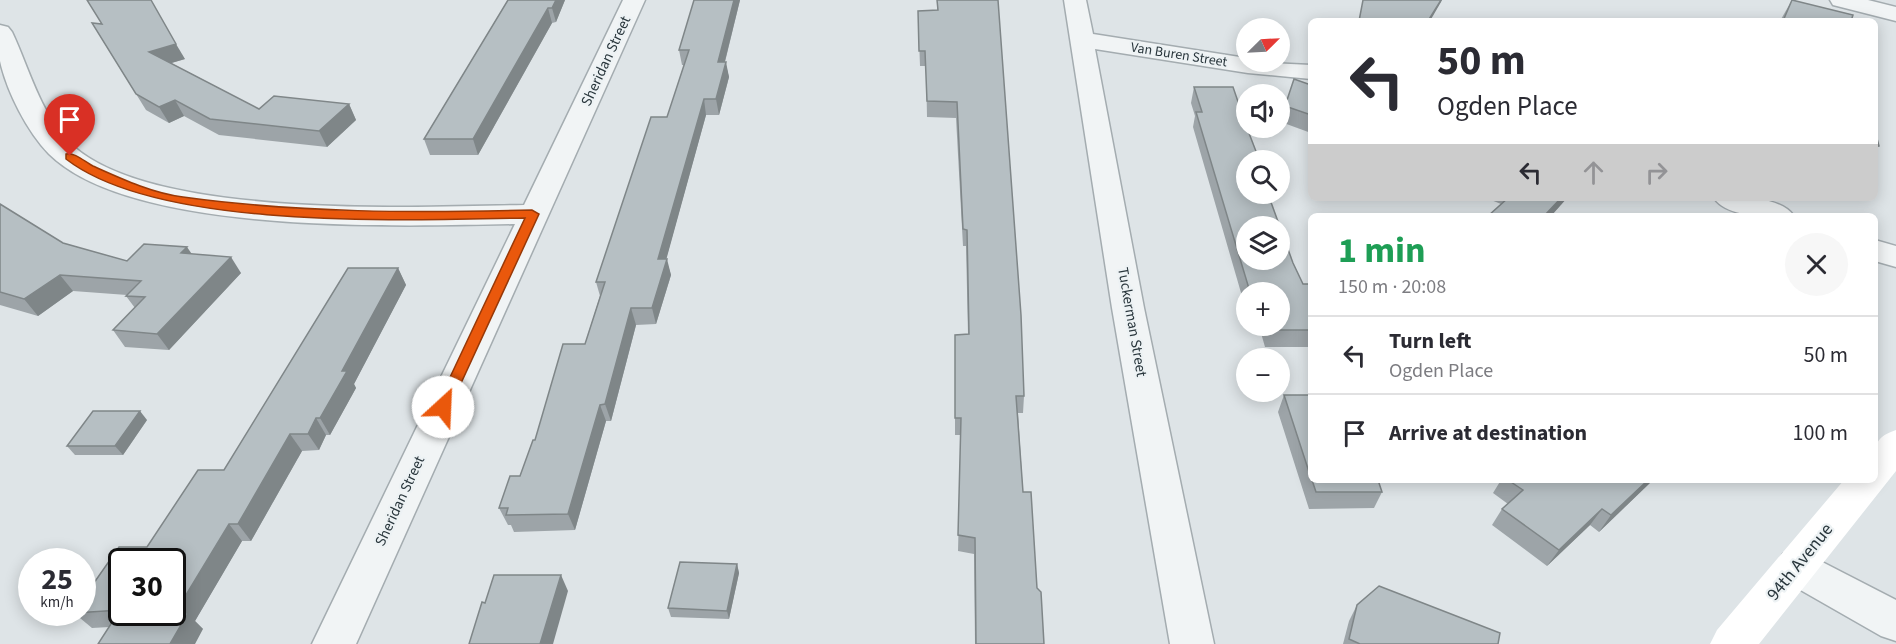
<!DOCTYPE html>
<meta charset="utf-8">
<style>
:root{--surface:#fff;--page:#f7f7f7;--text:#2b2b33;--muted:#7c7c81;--line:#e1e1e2}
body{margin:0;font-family:"Source Sans 3",sans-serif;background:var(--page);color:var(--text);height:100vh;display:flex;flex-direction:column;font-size:22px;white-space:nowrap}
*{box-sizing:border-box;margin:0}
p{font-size:20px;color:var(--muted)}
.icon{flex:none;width:33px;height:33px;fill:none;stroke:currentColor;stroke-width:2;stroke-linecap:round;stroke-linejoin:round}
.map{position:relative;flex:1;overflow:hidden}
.side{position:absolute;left:1308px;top:213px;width:570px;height:270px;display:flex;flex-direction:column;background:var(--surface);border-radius:9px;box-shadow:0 3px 15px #0003}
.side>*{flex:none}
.top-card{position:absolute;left:1308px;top:18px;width:570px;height:183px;border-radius:9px;box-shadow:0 3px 15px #0003;background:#fff;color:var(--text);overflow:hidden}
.needle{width:39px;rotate:66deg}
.tools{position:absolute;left:1236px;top:18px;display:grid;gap:12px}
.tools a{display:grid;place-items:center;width:54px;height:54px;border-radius:50%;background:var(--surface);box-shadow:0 3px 15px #0003;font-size:30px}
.speed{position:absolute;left:18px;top:548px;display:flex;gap:12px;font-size:30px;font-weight:700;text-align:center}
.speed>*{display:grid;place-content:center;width:78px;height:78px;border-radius:50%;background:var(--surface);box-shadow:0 3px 15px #0003;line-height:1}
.speed small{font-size:15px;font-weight:400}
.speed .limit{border:3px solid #111;border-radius:9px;background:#fff;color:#111}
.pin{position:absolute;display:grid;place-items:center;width:51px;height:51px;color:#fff;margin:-62px -26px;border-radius:50% 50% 50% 0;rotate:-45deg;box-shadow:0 0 6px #0007}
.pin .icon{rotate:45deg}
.me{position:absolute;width:66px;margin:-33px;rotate:25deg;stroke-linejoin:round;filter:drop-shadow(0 0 4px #0008)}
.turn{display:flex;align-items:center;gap:21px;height:126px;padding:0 30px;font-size:27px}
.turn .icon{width:78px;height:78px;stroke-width:2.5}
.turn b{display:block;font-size:42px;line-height:51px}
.lanes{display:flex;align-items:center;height:57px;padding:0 30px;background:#0003;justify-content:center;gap:30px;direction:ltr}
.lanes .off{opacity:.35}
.round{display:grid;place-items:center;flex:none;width:63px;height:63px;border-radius:32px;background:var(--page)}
.head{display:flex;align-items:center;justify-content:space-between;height:102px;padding:0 30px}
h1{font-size:36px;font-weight:700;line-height:45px;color:#1e9e55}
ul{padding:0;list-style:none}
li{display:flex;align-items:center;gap:18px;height:78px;padding:0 30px;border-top:2px solid var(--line)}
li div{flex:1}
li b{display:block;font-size:22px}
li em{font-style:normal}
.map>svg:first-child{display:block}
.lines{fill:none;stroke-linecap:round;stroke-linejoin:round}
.street-casing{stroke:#a4acb0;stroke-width:3}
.street{fill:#f1f4f5;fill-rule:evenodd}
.secondary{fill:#fff;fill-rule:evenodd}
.wall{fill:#9da4a8}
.shaded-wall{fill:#7f8688}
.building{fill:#b6bfc3;stroke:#7f8688;stroke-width:1.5;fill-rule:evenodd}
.route{fill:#ea580c;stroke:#983908;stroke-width:1.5}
.labels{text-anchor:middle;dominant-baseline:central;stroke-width:4.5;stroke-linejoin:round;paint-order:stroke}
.far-street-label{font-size:14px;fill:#29363c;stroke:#edf2f4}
.street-label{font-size:15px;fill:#29363c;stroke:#edf2f4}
.near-street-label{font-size:18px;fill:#29363c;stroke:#edf2f4}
</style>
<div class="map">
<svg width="1896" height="644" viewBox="0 0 1896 644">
<rect width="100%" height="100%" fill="#dee4e7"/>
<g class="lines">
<g class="street-casing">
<g id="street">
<path d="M623,0H645L356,644H312L515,224C402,226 132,236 49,154C27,131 7,92 0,61C0,50 0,36 0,25L8,27L12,32C29,68 40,112 68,141C143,220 417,207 524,205Z"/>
<path d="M1064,0H1086L1093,34L1246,58V62L1311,65V79L1248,73L1095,49L1144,308L1214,644H1170L1112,308Z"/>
<path d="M1830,0H1868L1896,7V21L1833,5Z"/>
<path d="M1714,198C1736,198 1780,195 1794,216C1771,216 1728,219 1714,198Z"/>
<path d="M1875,240L1896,246V267L1875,261Z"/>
<path d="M1797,549L1896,600V641L1881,636L1783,580L1776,567L1783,554Z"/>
</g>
</g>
<use href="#street" class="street"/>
<path class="secondary" d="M1896,430V471L1759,644H1710L1717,630L1844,480H1875C1875,455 1868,439 1896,430Z"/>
</g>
<g class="wall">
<path d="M508,0H565L556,22L552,23L478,155H430L424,139Z"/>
<path d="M694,0H740L725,62L729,77L719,115H706L666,259L671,275L656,324L636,325L611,421H606L575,530L514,532L511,525H508L499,508L520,476L535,440L585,344L600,296L596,282L667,117L684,65H682L679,50Z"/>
<path d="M937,0L1024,396L1023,413H1018L1023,492L1037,588L1044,644H975L974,554L958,551L961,435H955V335L968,334L966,246H963L956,118L927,117L926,66H920L918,11L937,10Z"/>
<path d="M1792,0L1851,21H1780Z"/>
<path d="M92,23L185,59L171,63L259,109L349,104L356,120L327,147L219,135L184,116L169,123L146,110Z"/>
<path d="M1311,85V133L1281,122L1285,106Z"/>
<path d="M1194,87L1257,154L1255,160L1293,263L1303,284H1311V347H1265L1259,326H1280V292H1246V310L1193,127L1195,116L1191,103Z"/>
<path d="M1486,198H1567L1551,216L1501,204Z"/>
<path d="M0,204L63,243L127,261L191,254L241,273L169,350L125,347L113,330L135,308L126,296L127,295L73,291L38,316L0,305Z"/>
<path d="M398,268L406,285L354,384L356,388L330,435H326L319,450L302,451L251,541H242L195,621L203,629L109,627L92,628L74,613L147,547L224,470Z"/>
<path d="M1284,395H1311V480H1378L1382,492L1374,508L1309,509L1278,412Z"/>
<path d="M147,420L123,455H75L67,446Z"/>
<path d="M1501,480H1653L1599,532L1590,525L1547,566L1492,525L1502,509L1508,504L1493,493Z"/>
<path d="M737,564L739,573L729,619L671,617L668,608Z"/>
<path d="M1357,605L1498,644H1343L1349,621Z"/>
</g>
<g class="shaded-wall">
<path d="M556,0H565L556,22L552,8Z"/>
<path d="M734,0H740L721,77L718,62Z"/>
<path d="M1441,0H1442L1441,2L1430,21H1428Z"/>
<path d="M548,8L552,23L478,155L473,139Z"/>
<path d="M176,44L185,59L158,67L149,52Z"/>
<path d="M726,62L729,77L719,115L716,99Z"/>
<path d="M704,99L706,115L662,275L658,259Z"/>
<path d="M175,100L184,116L169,123L159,107Z"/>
<path d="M349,104L356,120L327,147L319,131Z"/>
<path d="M1561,198H1567L1551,216H1544Z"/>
<path d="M187,247L198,263L181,253Z"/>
<path d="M231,257L241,273L169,350L157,334Z"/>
<path d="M667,259L671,275L656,324L652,308Z"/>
<path d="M398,268L406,285L354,384L356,388L330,435L320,418L342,371Z"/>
<path d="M60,275L73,291L38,316L24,299Z"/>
<path d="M631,308L636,325L611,421L605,404Z"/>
<path d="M600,405L606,421L575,530L568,514Z"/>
<path d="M140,411L147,420L123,455L115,446Z"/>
<path d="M316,418L326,435L319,450L308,434Z"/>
<path d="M290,434L302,451L251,541L238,524Z"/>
<path d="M1648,480H1653L1599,532L1611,515Z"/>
<path d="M1602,509L1590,525L1547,566L1559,550Z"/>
<path d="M229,524L242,541L195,621L203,629L195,644H170L175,613Z"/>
<path d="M737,564L739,573L729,619L727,611Z"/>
<path d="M561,575L568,591L553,644H540Z"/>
</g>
<g class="building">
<path d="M87,0H151L176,44L149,52L259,109L274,96L349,104L319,131L210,119L175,100L159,107L136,94L92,23L102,24Z"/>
<path d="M508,0H556L552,8H548L473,139H424Z"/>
<path d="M694,0H734L718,62H726L716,99H704L658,259H667L652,308H631L605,404L600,405L568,514L506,515L508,508H499L510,476H520L533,440H535L563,344H585L605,282H596L651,117H667L689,50H679Z"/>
<path d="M937,0H998L1021,315L1024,396H1016L1023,492H1031L1037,588L1041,592L1044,644H976L975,538L958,535L961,418H955V335L969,334L967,230L963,229L957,102L927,101L925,51H919L918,11L938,10Z"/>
<path d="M1363,0H1441L1428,21H1359Z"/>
<path d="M1792,0L1853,15L1851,21H1783Z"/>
<path d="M1294,79L1311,85V115L1285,106Z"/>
<path d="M1194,87H1233L1246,125V128H1247L1257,154H1253L1256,160H1246V194H1268L1293,263L1303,284H1311V330H1270L1268,326H1280V292H1250L1196,112H1202ZM1246,226H1280V260H1246Z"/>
<path d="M1875,131L1879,146L1875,147Z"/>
<path d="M1508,198H1561L1544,216H1488Z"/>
<path d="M0,204L63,243L127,261L144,244L187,247L181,253L231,257L157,334L113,330L145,297L126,296L141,281L60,275L24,299L0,292Z"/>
<path d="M348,268H398L342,371H347L320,418H316L308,434H290L238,524H229L175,613H188L170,644H98L120,610L74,613L82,612V600L119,547H147L198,470H224ZM122,561H172V612H122Z"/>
<path d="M1284,395H1311V478Z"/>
<path d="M93,411H140L115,446H67Z"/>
<path d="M1312,480H1378L1382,492H1316Z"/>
<path d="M1508,480H1648L1611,515L1602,509L1559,550L1502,509L1523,490Z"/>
<path d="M680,562L737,564L727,611L668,608Z"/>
<path d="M494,575H561L540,644H469L482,602L485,603Z"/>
<path d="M1379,586L1500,633L1498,644H1360L1349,639L1357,605Z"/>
</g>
<path class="route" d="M66,154C75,152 85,162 93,166C122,179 152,193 183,197C299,213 416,213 532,210L539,214L450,407L443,413L436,407L525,218C407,220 159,231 66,159Z"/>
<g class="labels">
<g class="far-street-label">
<text transform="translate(1179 55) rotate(9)">Van Buren Street</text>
</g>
<g class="street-label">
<text transform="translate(606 61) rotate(-65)">Sheridan Street</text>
<text transform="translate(1132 322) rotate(80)">Tuckerman Street</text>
<text transform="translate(400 501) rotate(-65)">Sheridan Street</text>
</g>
<g class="near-street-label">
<text transform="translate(1800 562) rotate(-51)">94th Avenue</text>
</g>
</g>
</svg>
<div class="tools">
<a><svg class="needle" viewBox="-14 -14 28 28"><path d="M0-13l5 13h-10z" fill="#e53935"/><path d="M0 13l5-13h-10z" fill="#7c7c81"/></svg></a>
<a><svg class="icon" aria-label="sound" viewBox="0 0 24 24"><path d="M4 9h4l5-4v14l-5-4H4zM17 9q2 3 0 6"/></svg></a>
<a><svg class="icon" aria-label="search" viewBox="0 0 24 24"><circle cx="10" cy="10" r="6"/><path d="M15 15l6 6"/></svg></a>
<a><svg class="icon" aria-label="layers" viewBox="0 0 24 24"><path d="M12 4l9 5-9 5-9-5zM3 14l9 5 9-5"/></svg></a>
<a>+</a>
<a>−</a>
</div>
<div class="speed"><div>25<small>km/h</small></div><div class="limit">30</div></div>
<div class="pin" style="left:70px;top:156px;background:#d93025"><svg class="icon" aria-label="arrive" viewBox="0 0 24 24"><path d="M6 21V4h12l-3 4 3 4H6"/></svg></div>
<svg class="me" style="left:443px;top:407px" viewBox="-20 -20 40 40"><circle r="19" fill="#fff"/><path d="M0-13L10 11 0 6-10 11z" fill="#ea580c"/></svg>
<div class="top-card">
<div class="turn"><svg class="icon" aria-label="left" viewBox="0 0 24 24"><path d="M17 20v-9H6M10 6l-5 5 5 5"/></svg><div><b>50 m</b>Ogden Place</div></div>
<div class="lanes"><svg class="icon" aria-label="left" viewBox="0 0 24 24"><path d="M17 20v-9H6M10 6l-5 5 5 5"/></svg><svg class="icon off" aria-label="ahead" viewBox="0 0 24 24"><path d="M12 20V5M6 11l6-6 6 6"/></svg><svg class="icon off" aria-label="right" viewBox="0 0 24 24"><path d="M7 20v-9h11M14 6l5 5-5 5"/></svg></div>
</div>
<section class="side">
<div class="head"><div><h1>1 min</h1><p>150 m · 20:08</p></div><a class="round"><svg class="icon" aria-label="close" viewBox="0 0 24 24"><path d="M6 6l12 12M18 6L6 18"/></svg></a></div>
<ul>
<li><svg class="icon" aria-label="left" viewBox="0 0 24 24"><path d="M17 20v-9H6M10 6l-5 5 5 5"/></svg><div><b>Turn left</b><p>Ogden Place</p></div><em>50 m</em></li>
<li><svg class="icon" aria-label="arrive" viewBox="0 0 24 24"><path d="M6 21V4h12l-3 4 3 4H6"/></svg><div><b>Arrive at destination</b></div><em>100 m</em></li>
</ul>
</section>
</div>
